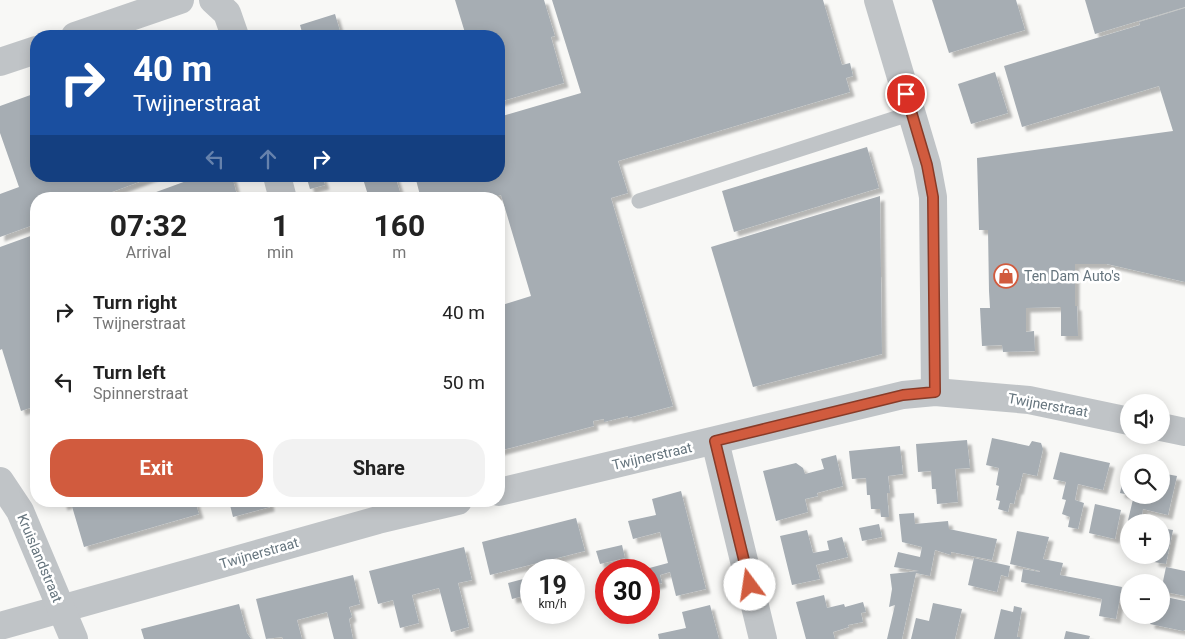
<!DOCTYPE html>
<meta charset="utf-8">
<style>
:root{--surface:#fff;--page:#f2f2f2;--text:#222;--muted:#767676;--accent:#d15b3e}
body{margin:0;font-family:Roboto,sans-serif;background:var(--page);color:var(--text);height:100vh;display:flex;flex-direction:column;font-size:19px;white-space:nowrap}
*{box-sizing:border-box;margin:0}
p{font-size:16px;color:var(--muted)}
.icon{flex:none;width:28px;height:28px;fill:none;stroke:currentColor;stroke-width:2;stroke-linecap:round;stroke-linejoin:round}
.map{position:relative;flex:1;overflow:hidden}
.details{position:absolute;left:30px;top:192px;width:475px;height:315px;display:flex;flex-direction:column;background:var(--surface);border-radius:20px;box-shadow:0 2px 12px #0003}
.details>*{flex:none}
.guide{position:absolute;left:30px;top:30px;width:475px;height:152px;border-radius:20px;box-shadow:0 2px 12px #0003;background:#1a4fa0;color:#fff;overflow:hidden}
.fabs{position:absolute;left:1120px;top:394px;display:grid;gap:10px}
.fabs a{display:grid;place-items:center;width:50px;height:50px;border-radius:50%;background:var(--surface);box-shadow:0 2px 12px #0003;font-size:25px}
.speed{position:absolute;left:520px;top:559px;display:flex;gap:10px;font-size:25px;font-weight:700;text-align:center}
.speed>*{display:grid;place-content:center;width:65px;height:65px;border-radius:50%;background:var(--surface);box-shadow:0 2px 12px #0003;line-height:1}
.speed small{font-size:12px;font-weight:400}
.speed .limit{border:8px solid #d22;background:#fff;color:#111}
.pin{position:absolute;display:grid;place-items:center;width:42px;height:42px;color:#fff;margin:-21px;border:2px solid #fff;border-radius:50%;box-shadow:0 1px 5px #0007}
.me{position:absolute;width:55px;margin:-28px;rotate:346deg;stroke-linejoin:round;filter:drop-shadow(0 0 4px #0008)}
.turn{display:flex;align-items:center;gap:18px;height:105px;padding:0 20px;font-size:22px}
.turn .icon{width:65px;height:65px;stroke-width:2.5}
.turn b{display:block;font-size:35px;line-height:42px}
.lanes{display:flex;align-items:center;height:48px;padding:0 20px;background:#0003;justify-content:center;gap:25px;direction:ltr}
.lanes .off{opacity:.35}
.eta{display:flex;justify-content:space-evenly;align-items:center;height:85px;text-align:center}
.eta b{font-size:30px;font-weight:700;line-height:35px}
.primary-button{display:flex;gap:10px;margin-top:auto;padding:10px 20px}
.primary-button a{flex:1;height:58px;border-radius:20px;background:var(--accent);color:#fff;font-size:20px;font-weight:700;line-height:58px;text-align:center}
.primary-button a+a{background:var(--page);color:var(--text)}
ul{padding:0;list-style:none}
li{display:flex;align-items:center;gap:15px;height:70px;padding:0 20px}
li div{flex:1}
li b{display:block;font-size:19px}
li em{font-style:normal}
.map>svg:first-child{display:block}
.building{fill:#a6adb3;filter:url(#shadow)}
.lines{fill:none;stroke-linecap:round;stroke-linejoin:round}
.service{stroke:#c0c4c7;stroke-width:15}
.minor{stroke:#c0c4c7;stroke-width:28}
.tertiary{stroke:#c0c4c7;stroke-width:28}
.route-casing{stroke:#883b28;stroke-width:12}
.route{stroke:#d15b3e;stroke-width:9}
.labels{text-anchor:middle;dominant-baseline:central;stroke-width:5;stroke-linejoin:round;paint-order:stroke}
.poi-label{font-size:14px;fill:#66757e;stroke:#fff;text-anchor:start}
.street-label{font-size:14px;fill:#66757e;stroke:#fff}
</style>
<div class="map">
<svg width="1185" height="639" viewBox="0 0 1185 639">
<defs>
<filter id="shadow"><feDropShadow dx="4.5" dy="4.5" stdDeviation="1" flood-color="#0004"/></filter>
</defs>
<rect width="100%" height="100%" fill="#f8f8f6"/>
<g class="building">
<path d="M455,0H544L555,36L551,37L564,83L499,102V36H466Z"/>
<path d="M552,0H823L842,65L850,63L853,76L846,78L850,92L618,161L628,193L611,198L673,406L628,418V416L604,422V419L593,421L594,426L499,451V306L531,296L501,195L488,199H421L415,176H499V117L581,93Z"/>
<path d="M932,0H1016L1025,30L949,53Z"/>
<path d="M1085,0H1185V7L1095,34Z"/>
<path d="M1185,8V282L1107,264H1075V306H1077L1078,336H1061V307L1026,308V332L1034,331L1035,351L1003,352L1002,345L982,346L980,308H990L989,291L988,230H979L977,158L1173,131L1159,86L1022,127L1004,66L1140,25L1139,22Z"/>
<path d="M335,14L340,31L335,33L336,36H303L300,25Z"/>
<path d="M995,72L1008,113L971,124L958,84Z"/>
<path d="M36,93V176H155L93,199H36V224L0,237V194L19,187L0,133V106Z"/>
<path d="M867,147L879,188L734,232L722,191Z"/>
<path d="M200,176H232L238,199H137Z"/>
<path d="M315,176H322L325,185L310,189L307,179Z"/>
<path d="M373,176H395L402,198L357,199L368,195L363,179Z"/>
<path d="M880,196L882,354L753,387L711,247Z"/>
<path d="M36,234V406L21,411L2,349L0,350V247Z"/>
<path d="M992,438L1029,446L1032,441L1041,443L1043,449L1037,476L1023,473L1019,490H1017L1014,504L1010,503L1008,512L998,509L1000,501L996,500L999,486L996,485L999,468L986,465Z"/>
<path d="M967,440L970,468L955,469L958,502L937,504L936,489H932L931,471L918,472L916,444Z"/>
<path d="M900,446L903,474L888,476L890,493H887L889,517H881L880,509H871L870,495H867L866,478L852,479L849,451Z"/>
<path d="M1060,452L1110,463L1103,490L1078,484L1075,500L1084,503L1078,529L1068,527L1070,517L1062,514L1066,500L1062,499L1066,482L1053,479Z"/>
<path d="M836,455L843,486L817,493L818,496L805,499L808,512L776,521L763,471L796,463L803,468L805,474L824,469L821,459Z"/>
<path d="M1126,466H1129V495L1120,493Z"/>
<path d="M1161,473L1177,476L1168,515L1143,509L1141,522H1129V529H1126L1134,495H1161Z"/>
<path d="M681,491L706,589L676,596L670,572L660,575L662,583L649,587V570H642L668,563L660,532L633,539L628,521L656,515L652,499Z"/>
<path d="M62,501H195L199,514L84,547L71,503L63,506Z"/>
<path d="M229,501H269L270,507L233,517Z"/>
<path d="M1095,504L1121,510L1115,539L1089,533Z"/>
<path d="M914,513L915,524L948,521L949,529L997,539L992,560L951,552V555L935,550L930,576L916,573L902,639H887L895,605L889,607L892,589L890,574L919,571L894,567L898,552L920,557L922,547L902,542L899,514Z"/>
<path d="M576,518L585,551L490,575L482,542Z"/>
<path d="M879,524L882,537L862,541L859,528Z"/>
<path d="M1161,528L1173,530L1166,564L1154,562L1155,555H1161Z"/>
<path d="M807,530L813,553L829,550L827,541L842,537L848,557L816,565L820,579L792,585L780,536Z"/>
<path d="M1017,531L1049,537L1043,559L1063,563L1060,575L1122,587L1116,619L1099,616L1102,599L1021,582L1023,569L1040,572V571L1010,564Z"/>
<path d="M622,545L625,558L600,564L596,551Z"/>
<path d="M464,547L472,580L458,583L469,627L451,632L439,588L412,595L419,623L400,628L393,600L378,604L369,571Z"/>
<path d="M974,558L1010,566L1008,577L1001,575L997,592L968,585Z"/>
<path d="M1166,567L1185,571V596L1161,591Z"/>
<path d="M574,570L578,582L574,583Z"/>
<path d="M353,575L360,604L349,607L352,617L349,619L353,639H334L327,612L297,620L302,639H283L282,637L266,639L256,599Z"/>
<path d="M527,578L531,594L512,599L508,583Z"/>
<path d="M824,595L827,608L844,604L845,607L863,602L866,612L861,613L863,622L848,625L849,627L833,632L835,639H806L796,602Z"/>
<path d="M1161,596L1185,601V630L1183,631L1150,624L1151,615H1161Z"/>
<path d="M933,603L962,609L955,639H911L916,618L929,621Z"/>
<path d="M239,604L247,633L251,639H144L141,629Z"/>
<path d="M710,605L719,639H659L658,634L686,628L682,612Z"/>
<path d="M1014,606L1022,608L1017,637H1020V639H994L1001,609L1013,612Z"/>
<path d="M1066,631L1090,636L1089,639H1064Z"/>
</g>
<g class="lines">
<path class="service" d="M639,201L912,113"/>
<g class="minor">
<path d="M213,0L227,13L235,36"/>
<path d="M878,0L927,165L933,197L935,392"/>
<path d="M75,36L180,0"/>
<path d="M0,62L36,50"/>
<path d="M277,176L283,199"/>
<path d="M1161,427L1185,432"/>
<path d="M715,441L763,639"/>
<path d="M499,492L903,395L935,392L1029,400L1129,421"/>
<path d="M0,626L378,520L458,501"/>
</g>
<path class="tertiary" d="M0,481L20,511L74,639"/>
</g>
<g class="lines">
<g class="route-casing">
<path id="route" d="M750,585L715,441L903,395L935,392L933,197L927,165L906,94"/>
</g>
<use href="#route" class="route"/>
</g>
<defs>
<g id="shop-ring" transform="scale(1.25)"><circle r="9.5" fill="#fff" stroke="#d15b3e" stroke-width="1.5"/><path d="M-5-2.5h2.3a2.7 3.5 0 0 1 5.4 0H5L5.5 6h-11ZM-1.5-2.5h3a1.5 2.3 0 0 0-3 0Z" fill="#d15b3e"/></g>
</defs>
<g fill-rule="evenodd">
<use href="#shop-ring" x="1006" y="276"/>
</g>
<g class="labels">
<g class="poi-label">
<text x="1024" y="276">Ten Dam Auto's</text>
</g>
<g class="street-label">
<text transform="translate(1048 405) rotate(10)">Twijnerstraat</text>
<text transform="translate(652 456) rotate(-13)">Twijnerstraat</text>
<text transform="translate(259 553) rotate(-16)">Twijnerstraat</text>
<text transform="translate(40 558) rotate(67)">Kruislandstraat</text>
</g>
</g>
</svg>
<div class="fabs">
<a><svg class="icon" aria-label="sound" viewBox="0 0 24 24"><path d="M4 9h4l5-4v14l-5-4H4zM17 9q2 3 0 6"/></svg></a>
<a><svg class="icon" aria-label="search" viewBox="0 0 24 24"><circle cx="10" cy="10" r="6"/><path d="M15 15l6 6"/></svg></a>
<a>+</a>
<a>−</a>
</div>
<div class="speed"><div>19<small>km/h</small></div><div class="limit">30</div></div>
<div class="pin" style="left:906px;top:94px;background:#d93025"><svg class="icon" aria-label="arrive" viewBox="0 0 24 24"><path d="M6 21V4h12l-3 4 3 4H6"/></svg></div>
<svg class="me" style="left:750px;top:585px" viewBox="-20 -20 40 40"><circle r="19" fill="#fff"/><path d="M0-13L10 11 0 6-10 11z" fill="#d15b3e"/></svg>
<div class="guide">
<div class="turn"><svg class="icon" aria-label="right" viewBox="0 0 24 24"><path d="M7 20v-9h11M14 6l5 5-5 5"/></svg><div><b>40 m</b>Twijnerstraat</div></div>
<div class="lanes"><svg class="icon off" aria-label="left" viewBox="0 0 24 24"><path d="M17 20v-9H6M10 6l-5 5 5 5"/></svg><svg class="icon off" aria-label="ahead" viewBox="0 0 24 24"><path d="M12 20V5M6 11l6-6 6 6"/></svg><svg class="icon" aria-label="right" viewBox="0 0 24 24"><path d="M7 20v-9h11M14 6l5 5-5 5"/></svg></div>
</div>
<section class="details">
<div class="eta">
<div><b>07:32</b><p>Arrival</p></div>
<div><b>1</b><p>min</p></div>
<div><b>160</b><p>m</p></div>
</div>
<ul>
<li><svg class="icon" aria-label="right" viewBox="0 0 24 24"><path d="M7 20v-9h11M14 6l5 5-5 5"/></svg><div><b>Turn right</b><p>Twijnerstraat</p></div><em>40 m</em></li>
<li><svg class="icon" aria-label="left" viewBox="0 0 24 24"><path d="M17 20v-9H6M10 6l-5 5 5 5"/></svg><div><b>Turn left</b><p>Spinnerstraat</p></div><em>50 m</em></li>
</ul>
<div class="primary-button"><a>Exit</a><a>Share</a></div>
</section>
</div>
